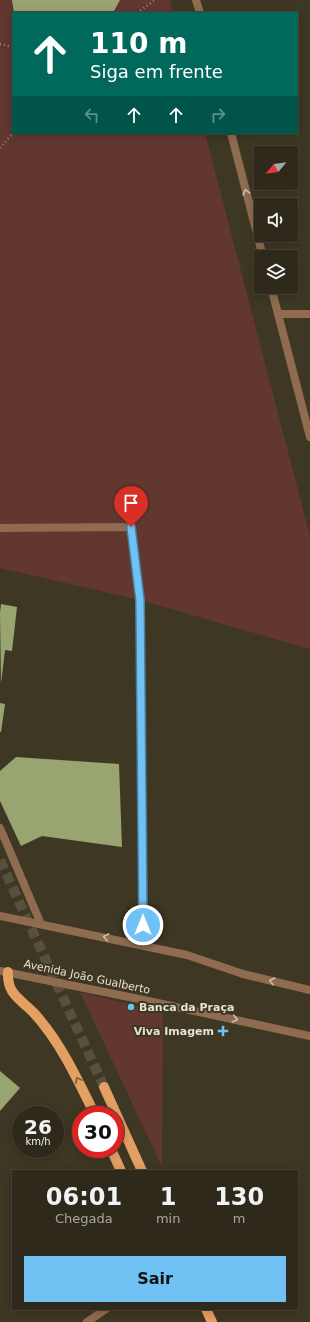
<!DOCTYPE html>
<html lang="pt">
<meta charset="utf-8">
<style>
:root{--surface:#2e291a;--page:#3a3527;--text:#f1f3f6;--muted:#a7a6a2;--line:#494539;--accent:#70c2f4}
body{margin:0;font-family:"DejaVu Sans",sans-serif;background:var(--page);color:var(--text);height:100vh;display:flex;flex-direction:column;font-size:15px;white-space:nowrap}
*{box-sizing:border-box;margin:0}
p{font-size:13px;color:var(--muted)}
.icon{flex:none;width:22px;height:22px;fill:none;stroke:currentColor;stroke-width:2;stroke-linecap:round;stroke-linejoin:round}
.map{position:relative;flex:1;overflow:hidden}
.panel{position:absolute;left:12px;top:1170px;width:286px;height:140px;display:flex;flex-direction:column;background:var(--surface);border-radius:0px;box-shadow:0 2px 10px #0003,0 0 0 1px var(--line)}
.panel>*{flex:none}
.hud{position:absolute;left:12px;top:12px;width:286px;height:122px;border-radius:0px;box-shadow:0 2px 10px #0003,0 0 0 1px var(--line);background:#00695c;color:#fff;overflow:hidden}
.needle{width:26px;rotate:241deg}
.buttons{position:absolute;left:254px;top:146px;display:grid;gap:8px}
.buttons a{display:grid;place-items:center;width:44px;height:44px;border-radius:0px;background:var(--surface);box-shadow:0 2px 10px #0003,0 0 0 1px var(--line);font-size:20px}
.speed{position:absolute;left:12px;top:1106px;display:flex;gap:8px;font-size:20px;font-weight:700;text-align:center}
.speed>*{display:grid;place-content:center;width:52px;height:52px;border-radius:50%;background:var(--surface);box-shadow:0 2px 10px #0003,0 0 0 1px var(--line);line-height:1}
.speed small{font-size:10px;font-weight:400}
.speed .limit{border:6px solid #d22;background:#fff;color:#111}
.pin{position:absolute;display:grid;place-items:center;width:34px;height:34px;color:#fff;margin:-41px -17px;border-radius:50% 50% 50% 0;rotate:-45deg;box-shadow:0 0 4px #0007}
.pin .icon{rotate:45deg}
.me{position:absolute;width:44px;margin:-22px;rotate:0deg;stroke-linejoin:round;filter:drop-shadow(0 0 3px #0008)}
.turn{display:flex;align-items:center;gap:14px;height:84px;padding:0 12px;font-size:18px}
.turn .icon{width:52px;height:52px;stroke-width:2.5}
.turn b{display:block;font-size:28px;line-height:34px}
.lanes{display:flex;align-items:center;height:38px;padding:0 12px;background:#0003;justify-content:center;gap:20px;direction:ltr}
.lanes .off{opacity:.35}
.eta{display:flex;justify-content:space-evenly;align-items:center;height:68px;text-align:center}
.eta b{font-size:24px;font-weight:700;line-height:28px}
.primary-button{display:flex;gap:8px;margin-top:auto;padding:8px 12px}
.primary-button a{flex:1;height:46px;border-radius:0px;background:var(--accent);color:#111;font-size:16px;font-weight:700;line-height:46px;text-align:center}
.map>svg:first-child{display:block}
.green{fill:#623730}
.building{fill:#98a571}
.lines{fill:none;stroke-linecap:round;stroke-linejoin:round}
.primary-tunnel{stroke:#57503e;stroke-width:10;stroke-dasharray:10 5;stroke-linecap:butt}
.path{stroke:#908a7a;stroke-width:2.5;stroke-dasharray:1 3;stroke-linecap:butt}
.service{stroke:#8f6c50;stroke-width:8}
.minor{stroke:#8f6c50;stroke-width:8}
.tertiary{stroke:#8f6c50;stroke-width:8}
.primary{stroke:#e49f63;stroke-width:10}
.oneway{stroke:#ccbead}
.oneway2{stroke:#785b39}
.route-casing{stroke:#497e9f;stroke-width:10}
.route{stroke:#70c2f4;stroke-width:7}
.poi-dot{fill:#70c2f4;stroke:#3e3723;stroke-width:1.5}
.labels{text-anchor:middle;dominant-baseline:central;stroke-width:4;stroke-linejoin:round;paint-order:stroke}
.street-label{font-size:11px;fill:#e6e1d5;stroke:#3e3723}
.poi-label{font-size:11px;font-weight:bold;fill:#e6e1d5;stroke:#3e3723;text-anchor:start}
</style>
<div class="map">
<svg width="310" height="1322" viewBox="0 0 310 1322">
<rect width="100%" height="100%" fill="#3e3723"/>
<g class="green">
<path d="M0,0H12L14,13L13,133H205L310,536V649L140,600L0,568Z"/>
<path d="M120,0H170L173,13H113Z"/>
<path d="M80,992L163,1013L162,1167Z"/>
</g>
<g class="building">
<path d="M12,0H120L113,13H14Z"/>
<path d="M1,604L17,607L12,651L5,650L1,684L0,613Z"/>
<path d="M0,703L5,704L1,732H0Z"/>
<path d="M16,757L119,764L122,847L42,836L21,846L0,801V771Z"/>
<path d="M0,1071L20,1088L0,1111Z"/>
</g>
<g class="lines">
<path class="primary-tunnel" d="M0,860L104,1087"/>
<g class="path">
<path d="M137,13L155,0"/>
<path d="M0,44L13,47"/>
<path d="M0,148L13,133"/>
</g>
<path class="service" d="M0,528L131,527L140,600"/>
<g class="minor">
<path d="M196,0L200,13"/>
<path d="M231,133L263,257"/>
<path d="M271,287L310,437"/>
<path d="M278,314H310"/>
<path d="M140,600L143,945"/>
<path d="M0,828L41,924"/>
<path d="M87,1322L106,1309"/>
</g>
<g class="tertiary">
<path d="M0,916L187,955L243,974L310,990"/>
<path d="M0,971L139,999L310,1036"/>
</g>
<g class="primary">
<path d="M8,972C7,994 19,998 33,1012C60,1041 78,1080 95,1115"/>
<path d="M104,1087L142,1171"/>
<path d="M111,1149L121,1171"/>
<path d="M206,1309L212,1322"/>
</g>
</g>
<defs><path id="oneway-chevron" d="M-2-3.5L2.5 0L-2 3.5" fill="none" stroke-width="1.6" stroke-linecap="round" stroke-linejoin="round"/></defs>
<g class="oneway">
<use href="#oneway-chevron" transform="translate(246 192) rotate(-105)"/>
<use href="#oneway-chevron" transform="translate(106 937) rotate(-169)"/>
<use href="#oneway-chevron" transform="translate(272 981) rotate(-167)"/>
<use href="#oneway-chevron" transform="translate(235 1019) rotate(12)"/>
</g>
<use class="oneway2" href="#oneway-chevron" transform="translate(78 1080) rotate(-118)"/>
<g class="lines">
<g class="route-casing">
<path id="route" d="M131,527L140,600L143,925"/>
</g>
<use href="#route" class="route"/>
</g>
<g class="poi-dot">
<circle cx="131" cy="1007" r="4"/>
<path d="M221 1025h4v4h4v4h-4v4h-4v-4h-4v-4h4z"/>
</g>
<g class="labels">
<g class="street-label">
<text transform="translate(87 977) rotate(12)">Avenida João Gualberto</text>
</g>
<g class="poi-label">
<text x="139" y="1007">Banca da Praça</text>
<text x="214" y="1031" text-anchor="end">Viva Imagem</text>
</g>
</g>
</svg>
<div class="buttons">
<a><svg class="needle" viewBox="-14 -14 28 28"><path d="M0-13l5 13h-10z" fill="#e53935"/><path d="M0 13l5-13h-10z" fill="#a7a6a2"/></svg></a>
<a><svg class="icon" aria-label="sound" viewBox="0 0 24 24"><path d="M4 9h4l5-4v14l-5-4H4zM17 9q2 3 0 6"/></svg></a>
<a><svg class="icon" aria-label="layers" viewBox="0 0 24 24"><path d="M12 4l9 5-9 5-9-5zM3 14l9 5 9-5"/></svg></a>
</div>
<div class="speed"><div>26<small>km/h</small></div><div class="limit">30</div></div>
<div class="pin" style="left:131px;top:527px;background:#d93025"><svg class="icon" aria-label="arrive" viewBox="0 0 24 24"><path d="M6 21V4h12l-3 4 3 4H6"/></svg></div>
<svg class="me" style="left:143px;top:925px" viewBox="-20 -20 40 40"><circle r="17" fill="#70c2f4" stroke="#fff" stroke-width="3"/><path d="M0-11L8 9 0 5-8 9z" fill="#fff"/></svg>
<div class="hud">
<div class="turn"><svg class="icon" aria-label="ahead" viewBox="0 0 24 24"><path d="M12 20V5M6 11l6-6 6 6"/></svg><div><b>110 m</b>Siga em frente</div></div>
<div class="lanes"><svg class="icon off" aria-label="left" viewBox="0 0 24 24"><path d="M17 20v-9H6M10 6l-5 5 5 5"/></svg><svg class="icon" aria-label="ahead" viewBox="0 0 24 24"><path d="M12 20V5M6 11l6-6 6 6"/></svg><svg class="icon" aria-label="ahead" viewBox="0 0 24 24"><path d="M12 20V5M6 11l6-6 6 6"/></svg><svg class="icon off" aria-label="right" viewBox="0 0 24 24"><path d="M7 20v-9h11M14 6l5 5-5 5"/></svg></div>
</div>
<section class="panel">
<div class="eta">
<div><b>06:01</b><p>Chegada</p></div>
<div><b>1</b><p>min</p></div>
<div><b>130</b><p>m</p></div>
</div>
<div class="primary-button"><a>Sair</a></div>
</section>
</div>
